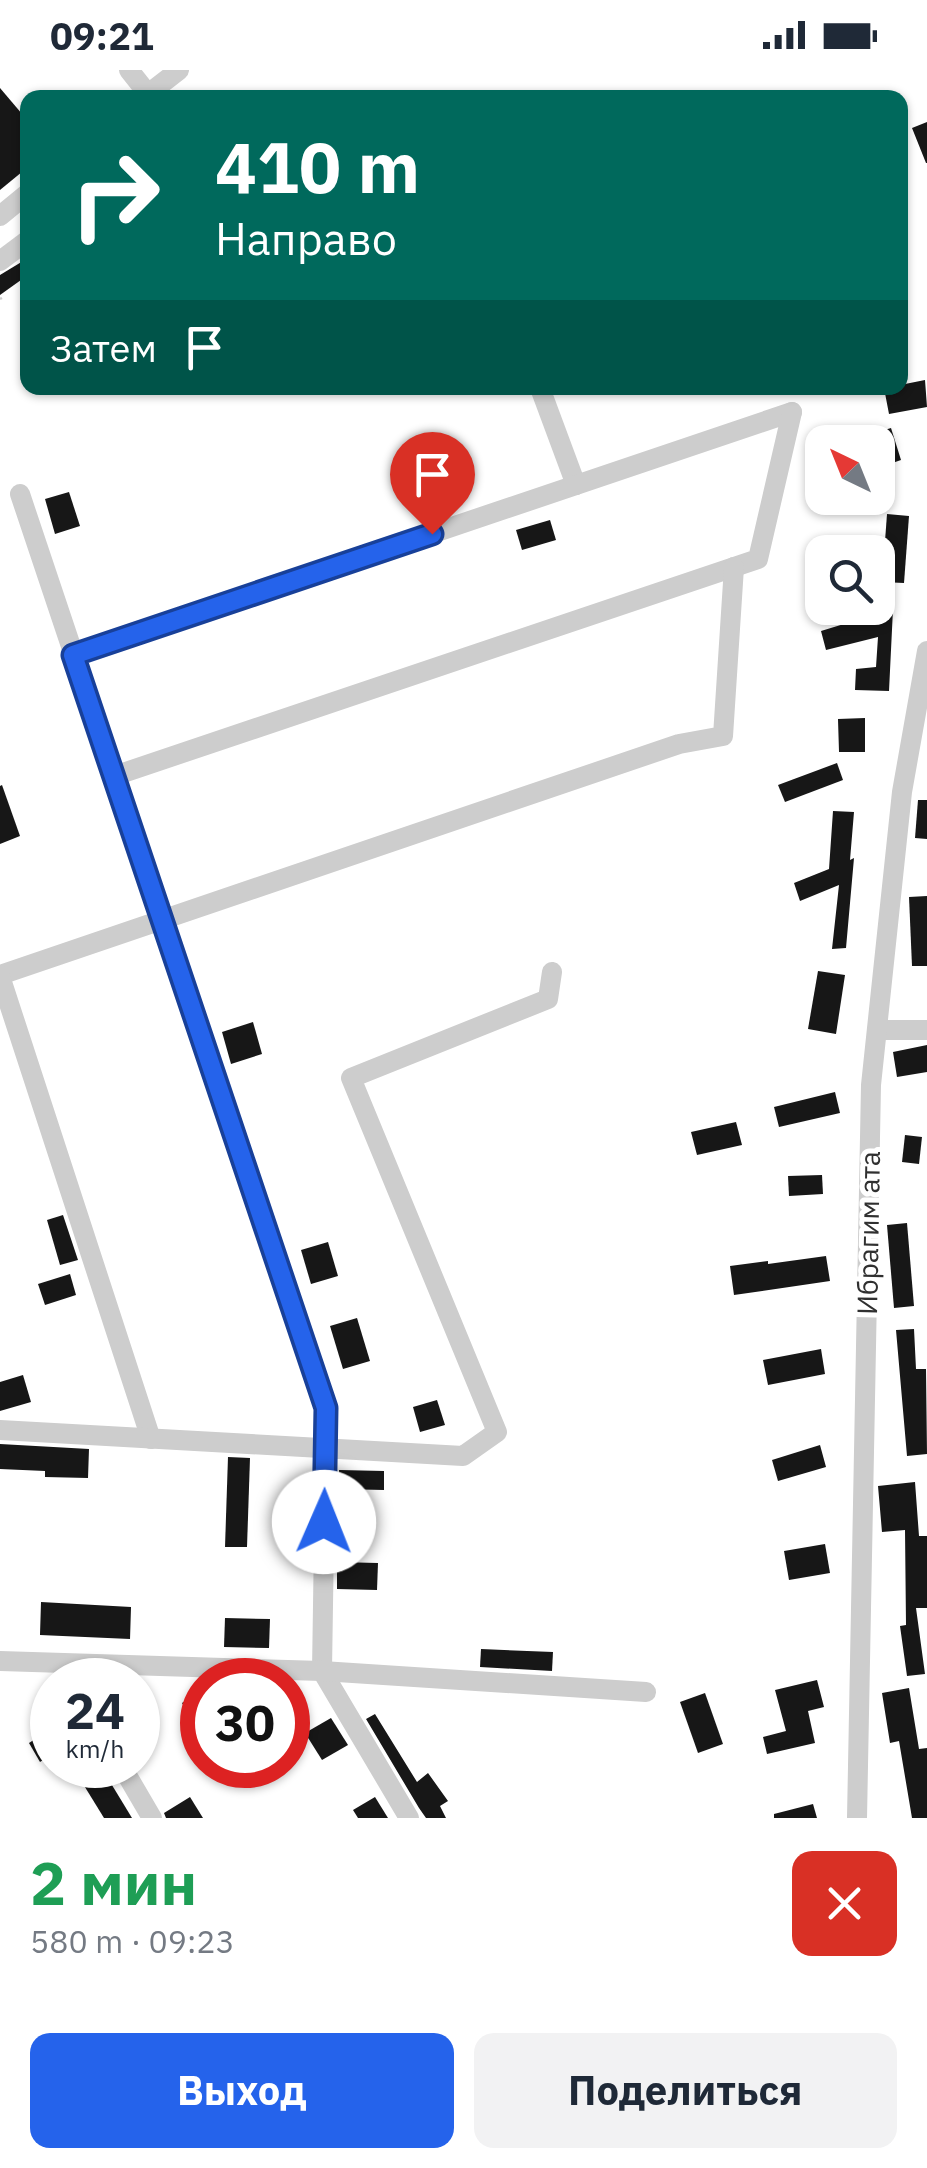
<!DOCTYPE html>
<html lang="ru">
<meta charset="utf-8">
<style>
:root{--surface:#fff;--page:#f2f2f3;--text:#1f2937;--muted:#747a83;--accent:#2563eb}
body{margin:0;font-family:"IBM Plex Sans",sans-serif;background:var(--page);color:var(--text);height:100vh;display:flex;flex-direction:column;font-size:38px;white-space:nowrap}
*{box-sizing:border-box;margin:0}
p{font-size:32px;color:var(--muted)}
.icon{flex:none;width:55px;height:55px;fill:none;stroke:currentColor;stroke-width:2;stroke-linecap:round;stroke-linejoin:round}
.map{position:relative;height:1748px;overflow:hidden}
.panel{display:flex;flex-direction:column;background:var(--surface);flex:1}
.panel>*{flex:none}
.hud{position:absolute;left:20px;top:20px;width:888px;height:305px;border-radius:20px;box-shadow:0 2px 8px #0004;background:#00695c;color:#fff;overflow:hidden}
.needle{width:65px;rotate:317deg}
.tools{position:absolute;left:805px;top:355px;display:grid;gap:20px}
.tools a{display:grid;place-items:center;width:90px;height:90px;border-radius:20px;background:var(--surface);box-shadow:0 2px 8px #0004;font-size:50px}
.speed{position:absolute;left:30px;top:1588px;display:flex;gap:20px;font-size:50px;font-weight:700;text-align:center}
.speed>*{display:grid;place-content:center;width:130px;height:130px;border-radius:50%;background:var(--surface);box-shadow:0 2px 8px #0004;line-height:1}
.speed small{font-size:25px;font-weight:400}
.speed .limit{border:15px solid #d22;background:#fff;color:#111}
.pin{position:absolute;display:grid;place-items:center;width:85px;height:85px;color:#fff;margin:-102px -42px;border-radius:50% 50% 50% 0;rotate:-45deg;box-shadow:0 0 10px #0007}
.pin .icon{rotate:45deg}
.me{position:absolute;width:110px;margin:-55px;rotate:1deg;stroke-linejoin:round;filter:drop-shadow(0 0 8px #0008)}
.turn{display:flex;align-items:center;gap:35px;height:210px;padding:0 30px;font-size:45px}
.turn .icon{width:130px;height:130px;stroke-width:2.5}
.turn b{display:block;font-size:70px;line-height:85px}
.then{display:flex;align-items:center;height:95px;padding:0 30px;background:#0003;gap:20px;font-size:38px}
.round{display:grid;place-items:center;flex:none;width:105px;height:105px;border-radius:20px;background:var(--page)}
.overview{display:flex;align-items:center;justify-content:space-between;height:170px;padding:0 30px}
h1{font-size:60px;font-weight:700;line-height:75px;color:#1e9e55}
.action{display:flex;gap:20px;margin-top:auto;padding:20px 30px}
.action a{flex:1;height:115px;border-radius:20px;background:var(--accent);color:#fff;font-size:40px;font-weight:700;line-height:115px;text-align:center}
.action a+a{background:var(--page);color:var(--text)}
.status{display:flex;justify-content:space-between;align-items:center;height:70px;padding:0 50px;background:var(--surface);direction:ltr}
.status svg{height:28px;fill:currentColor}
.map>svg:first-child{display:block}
.building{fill:#171717}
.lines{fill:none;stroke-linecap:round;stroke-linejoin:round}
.path{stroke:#cdcdcd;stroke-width:2.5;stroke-dasharray:5 5;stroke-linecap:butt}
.minor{stroke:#cdcdcd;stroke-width:20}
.route-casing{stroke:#184099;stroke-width:25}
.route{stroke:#2563eb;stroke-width:18}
.labels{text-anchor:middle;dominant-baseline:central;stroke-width:10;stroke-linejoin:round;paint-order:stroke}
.street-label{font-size:28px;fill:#303030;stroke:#fff}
</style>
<div class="status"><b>09:21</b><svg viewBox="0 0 49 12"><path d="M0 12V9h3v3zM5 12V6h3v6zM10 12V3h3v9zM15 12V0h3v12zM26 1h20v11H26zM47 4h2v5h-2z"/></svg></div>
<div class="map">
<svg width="927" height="1748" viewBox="0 0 927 1748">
<rect width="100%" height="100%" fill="#fff"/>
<g class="building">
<path d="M0,18L28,51V97L0,120Z"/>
<path d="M927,52V93H926L912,58Z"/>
<path d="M28,188V205L0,225V205Z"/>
<path d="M925,310L927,337L889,344L884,318H900V315Z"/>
<path d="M891,358L901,390L878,398V372L853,370Z"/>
<path d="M69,422L80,456L55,464L45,429Z"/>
<path d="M887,444L909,446L904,513L882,512Z"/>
<path d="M550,450L556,470L522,480L516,460Z"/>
<path d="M893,539L889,621L855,620L856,599L876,597L878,567L826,580L821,561Z"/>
<path d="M865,648V682H839L838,649Z"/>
<path d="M837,693L843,710L785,732L778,715Z"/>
<path d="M2,715L20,766L0,774V716Z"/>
<path d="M918,730H927V769L915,768Z"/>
<path d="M833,741L854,742L850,790L854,788L846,878L832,879L839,815L800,831L794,813L829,799Z"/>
<path d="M927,826V896H912L909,827Z"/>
<path d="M818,901L845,905L836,964L808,959Z"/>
<path d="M253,952L262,984L231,994L222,962Z"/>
<path d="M927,975V1002L897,1007L893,982Z"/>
<path d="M835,1022L840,1043L779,1057L774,1037Z"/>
<path d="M736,1052L742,1075L697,1085L691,1062Z"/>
<path d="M905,1065L922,1067L919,1094L902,1092Z"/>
<path d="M822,1105L823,1124L789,1126L788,1106Z"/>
<path d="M63,1145L78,1190L60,1195L47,1150Z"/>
<path d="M907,1153L914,1236L894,1238L887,1155Z"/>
<path d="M328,1172L338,1206L311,1214L301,1180Z"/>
<path d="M826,1186L830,1211L734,1225L730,1196L768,1191V1194Z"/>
<path d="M70,1204L76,1225L45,1235L38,1214Z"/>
<path d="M357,1248L370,1291L343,1299L330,1256Z"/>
<path d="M914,1259L916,1299H926L927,1384L907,1386L896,1260Z"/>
<path d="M821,1279L825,1304L768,1315L763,1290Z"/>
<path d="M23,1305L31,1332L0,1341V1312Z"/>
<path d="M437,1330L445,1355L420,1362L413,1337Z"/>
<path d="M0,1374L89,1379L88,1408L45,1407V1401L0,1399Z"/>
<path d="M820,1375L826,1397L778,1411L772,1390Z"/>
<path d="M228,1387L250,1388L247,1477H225Z"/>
<path d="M339,1400L384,1401V1420L339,1419Z"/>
<path d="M915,1412L919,1466H927V1538H916L925,1604L907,1606L900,1556L906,1555L905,1460L882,1462L878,1416Z"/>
<path d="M825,1474L830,1503L789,1510L784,1481Z"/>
<path d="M337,1492L378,1493L377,1520L337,1519Z"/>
<path d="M41,1532L131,1537L130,1569L40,1565Z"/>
<path d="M225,1548L270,1549L269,1578L224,1577Z"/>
<path d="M481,1579L553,1582L552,1601L480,1597Z"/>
<path d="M817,1610L824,1637L808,1641L815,1673L767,1684L763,1667L786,1661L775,1620Z"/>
<path d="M909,1618L919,1679L927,1678V1748H912L899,1671L890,1673L882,1623Z"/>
<path d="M202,1621V1666L182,1633Z"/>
<path d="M705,1623L723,1674L698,1683L680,1632Z"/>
<path d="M375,1644L417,1712L428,1703L448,1731L440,1736L446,1748H426L419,1738L366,1649Z"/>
<path d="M331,1648L348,1675L322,1690L305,1663Z"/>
<path d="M52,1658V1684L40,1692L29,1673Z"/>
<path d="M101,1697L132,1748H104L80,1709Z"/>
<path d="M190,1727L203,1748H166L164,1743Z"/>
<path d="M375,1727L388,1748H358L353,1740Z"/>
<path d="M813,1734L817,1748H774V1744Z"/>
</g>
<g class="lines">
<path class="path" d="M0,229L2,228"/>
<g class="minor">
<path d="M129,0L148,24"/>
<path d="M143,28L179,0"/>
<path d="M0,146L28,123"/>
<path d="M0,191L28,170"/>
<path d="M540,318L576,415"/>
<path d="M20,424L326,1338L322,1601L409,1748"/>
<path d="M73,585L792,342"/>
<path d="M114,706L758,489L792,342"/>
<path d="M0,905L679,674L723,666L734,497"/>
<path d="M0,906L151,1369"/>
<path d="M877,960H927"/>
<path d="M0,1360L463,1386L497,1362L351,1008L548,929L552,902"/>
<path d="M0,1591L322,1601L646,1622"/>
<path d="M121,1695L152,1748"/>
<path d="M857,1748L871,1015L902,722L927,581"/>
</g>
</g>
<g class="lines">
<g class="route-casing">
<path id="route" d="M324,1452L326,1338L73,585L432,464"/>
</g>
<use href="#route" class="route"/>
</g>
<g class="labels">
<g class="street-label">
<text transform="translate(868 1163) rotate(-89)">Ибрагим ата</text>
</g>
</g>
</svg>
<div class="tools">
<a><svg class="needle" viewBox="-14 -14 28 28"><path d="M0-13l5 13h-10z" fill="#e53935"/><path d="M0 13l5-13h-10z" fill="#747a83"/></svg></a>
<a><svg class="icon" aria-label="search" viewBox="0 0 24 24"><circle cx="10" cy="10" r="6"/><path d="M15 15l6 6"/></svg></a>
</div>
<div class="speed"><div>24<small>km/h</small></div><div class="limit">30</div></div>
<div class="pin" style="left:432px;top:464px;background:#d93025"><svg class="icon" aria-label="arrive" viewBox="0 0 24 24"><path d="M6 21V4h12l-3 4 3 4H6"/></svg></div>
<svg class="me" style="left:324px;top:1452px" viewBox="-20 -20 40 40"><circle r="19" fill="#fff"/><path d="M0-13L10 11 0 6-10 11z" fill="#2563eb"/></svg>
<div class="hud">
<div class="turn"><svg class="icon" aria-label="right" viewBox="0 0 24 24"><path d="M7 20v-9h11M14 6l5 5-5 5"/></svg><div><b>410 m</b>Направо</div></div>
<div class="then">Затем<svg class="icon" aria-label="arrive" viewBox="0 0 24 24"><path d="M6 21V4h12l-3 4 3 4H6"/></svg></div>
</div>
</div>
<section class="panel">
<div class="overview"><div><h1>2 мин</h1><p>580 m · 09:23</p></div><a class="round" style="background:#d93025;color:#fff"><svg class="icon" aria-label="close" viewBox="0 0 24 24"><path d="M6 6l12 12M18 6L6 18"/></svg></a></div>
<div class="action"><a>Выход</a><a>Поделиться</a></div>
</section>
